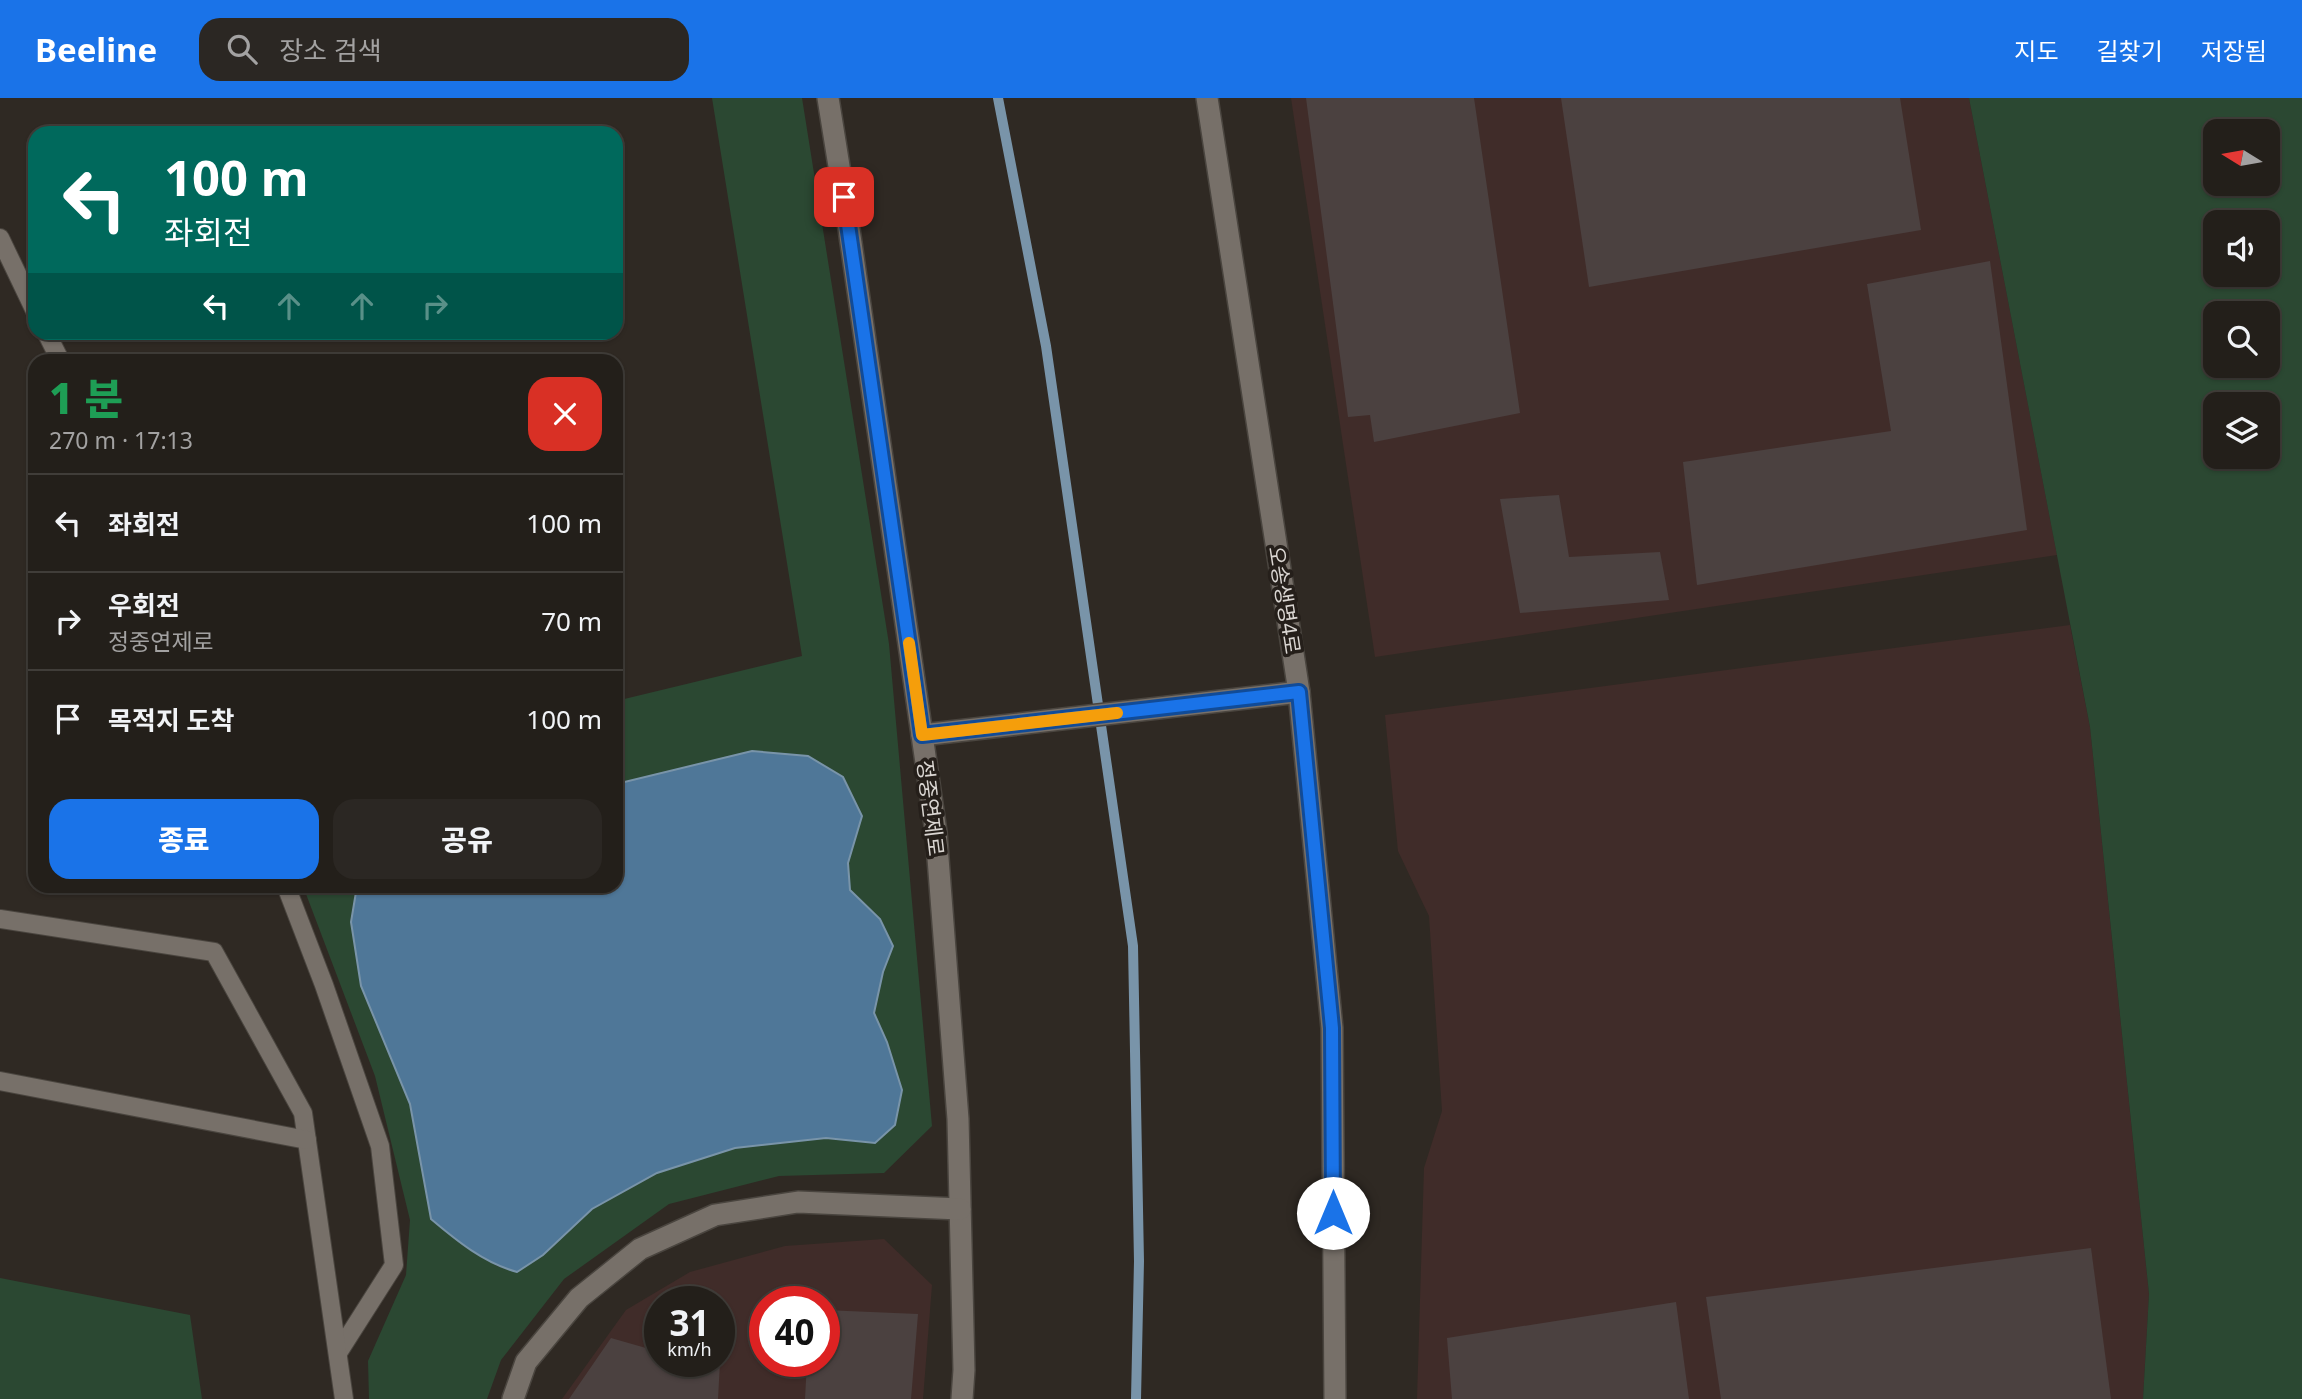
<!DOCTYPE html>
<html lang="ko">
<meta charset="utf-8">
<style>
:root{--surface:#231f1a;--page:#2b2723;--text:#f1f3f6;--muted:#a3a2a2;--line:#403d39;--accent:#1a73e8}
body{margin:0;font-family:"Noto Sans","Noto Sans KR",sans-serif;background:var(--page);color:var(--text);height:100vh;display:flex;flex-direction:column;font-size:26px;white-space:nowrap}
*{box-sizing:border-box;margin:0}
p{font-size:23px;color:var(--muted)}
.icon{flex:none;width:38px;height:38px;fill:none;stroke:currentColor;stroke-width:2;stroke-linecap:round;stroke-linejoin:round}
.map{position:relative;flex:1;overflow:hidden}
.panel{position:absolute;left:28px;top:256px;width:595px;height:539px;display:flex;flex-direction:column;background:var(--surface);border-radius:21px;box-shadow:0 2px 5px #0004,0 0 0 2px var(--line)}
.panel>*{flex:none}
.banner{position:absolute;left:28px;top:28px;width:595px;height:214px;border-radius:21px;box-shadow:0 2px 5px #0004,0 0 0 2px var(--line);background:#00695c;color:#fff;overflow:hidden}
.needle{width:46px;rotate:281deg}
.buttons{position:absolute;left:2203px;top:21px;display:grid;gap:14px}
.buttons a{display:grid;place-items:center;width:77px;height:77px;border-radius:14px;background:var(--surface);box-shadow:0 2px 5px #0004,0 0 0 2px var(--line);font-size:35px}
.speed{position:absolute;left:644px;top:1188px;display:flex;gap:14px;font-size:35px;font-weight:700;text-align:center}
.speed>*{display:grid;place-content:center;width:91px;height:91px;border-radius:50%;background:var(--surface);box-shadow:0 2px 5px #0004,0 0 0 2px var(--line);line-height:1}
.speed small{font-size:18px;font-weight:400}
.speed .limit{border:10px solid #d22;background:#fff;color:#111}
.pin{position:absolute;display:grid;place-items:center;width:60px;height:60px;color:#fff;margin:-30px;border-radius:14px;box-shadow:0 4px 10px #0006}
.me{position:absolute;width:77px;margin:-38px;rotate:0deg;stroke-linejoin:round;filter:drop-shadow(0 0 5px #0008)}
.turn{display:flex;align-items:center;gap:24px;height:147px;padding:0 21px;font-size:32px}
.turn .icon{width:91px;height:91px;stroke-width:2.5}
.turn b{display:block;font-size:49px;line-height:60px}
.lanes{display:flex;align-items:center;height:66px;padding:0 21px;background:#0003;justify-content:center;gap:35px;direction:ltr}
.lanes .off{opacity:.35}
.round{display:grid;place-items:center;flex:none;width:74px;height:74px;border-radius:21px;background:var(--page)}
.overview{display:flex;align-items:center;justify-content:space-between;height:119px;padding:0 21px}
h1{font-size:42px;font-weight:800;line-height:52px;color:#1e9e55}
.action{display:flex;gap:14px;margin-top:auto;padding:14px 21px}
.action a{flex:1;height:80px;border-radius:21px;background:var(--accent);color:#fff;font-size:28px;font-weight:800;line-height:80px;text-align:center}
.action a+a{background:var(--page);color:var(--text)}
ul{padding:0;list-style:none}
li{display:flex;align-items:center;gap:21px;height:98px;padding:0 21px;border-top:2px solid var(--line)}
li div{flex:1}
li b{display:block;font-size:26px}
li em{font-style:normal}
header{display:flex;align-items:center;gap:42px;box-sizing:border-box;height:98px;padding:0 35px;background:var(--accent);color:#fff}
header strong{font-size:33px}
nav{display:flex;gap:38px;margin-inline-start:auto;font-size:24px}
.search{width:490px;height:63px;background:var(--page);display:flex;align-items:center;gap:18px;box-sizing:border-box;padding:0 24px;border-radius:21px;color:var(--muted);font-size:26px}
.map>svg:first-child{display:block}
.industrial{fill:#402c29;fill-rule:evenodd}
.green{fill:#2b4832;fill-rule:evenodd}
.water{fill:#4f7798;stroke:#7994a9;stroke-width:2}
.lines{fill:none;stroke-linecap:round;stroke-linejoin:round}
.stream{stroke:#7994a9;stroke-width:10}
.building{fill:#4b4140}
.service-casing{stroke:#4a453f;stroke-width:20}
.minor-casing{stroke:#4a453f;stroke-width:24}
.tertiary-casing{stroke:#4a453f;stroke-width:24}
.service{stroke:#777069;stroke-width:18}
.minor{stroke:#777069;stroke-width:21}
.tertiary{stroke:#777069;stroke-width:21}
.route-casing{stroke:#114b97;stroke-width:18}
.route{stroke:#1a73e8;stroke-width:12}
.slow{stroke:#f59e0b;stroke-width:12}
.labels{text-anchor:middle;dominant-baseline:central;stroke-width:7;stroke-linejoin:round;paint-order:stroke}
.street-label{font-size:21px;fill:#dad6d2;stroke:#251f1a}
</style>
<header>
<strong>Beeline</strong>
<div class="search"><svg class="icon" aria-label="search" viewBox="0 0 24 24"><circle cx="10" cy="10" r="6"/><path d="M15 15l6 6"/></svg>장소 검색</div>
<nav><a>지도</a><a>길찾기</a><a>저장됨</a></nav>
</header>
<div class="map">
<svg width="2302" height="1301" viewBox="0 0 2302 1301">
<rect width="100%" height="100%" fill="#2f2923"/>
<g class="industrial">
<path d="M1291,0H1969L2057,457L1375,559Z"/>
<path d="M2070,527L2090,629L2149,1196L2143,1301H1417L1424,1070L1442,1013L1429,818L1398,753L1385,617Z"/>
<path d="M884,1141L932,1187L923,1301H562L626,1212L690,1174L785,1148ZM660,1204H719V1264H660ZM765,1204H824V1264H765Z"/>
</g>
<g class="green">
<path d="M712,0H802L889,546L932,1028L884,1075L779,1078L669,1106L564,1181L501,1262L487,1301H369L368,1263L406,1177L410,1122L375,978L303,788H357L351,824L361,888L410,1006L431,1121L497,1168L517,1173L543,1157L592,1111L657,1075L735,1050L826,1040L875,1045L887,944L874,915L883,874L893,848L880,821L850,792L848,765L862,718L752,653L616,686V603L802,558Z"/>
<path d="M1969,0H2302V1301H2143L2149,1196L2090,629ZM2216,33H2268V86H2216ZM2216,124H2268V177H2216ZM2216,215H2268V268H2216ZM2216,306H2268V359H2216Z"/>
<path d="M0,1180L190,1217L202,1301H0Z"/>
</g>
<path class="water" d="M752,653L808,658L843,679L862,718L848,765L850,792L880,821L893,848L883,874L874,915L887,944L902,992L895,1027L875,1045L826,1040L735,1050L657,1075L592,1111L543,1157L517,1174C484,1165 457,1143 431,1121L410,1006L361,888L351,824L357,788H616V686Z"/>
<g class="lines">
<path class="stream" d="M998,0L1046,248L1133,848L1139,1163L1136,1301"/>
</g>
<g class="building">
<path d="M1306,0H1474L1520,315L1374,344L1370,317L1348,319Z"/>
<path d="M1561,0H1900L1921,132L1589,189Z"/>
<path d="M1990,163L2027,432L1697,487L1683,364L1891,333L1867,186Z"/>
<path d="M1559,397L1569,459L1660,454L1669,502L1520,515L1500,401Z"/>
<path d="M2091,1150L2111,1301H1721L1706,1199Z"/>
<path d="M1676,1204L1689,1301H1452L1447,1240Z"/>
<path d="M824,1212L918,1216L911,1301H805L807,1264H824Z"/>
<path d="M611,1240L660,1254V1264H720L718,1301H569Z"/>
</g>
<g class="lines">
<g class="service-casing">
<g id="service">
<path d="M0,140L35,213"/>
<path d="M46,234L60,262"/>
<path d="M286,788L324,887L380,1048L394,1167L338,1255"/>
<path d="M0,821L214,854L303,1015L344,1301"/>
<path d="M0,983L307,1042"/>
</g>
</g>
<g class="minor-casing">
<g id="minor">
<path d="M828,0L848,124L936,734L958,1021L964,1272L962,1301"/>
<path d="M922,637L1299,594"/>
<path d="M513,1301L526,1264L579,1200L640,1151L715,1117L798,1104L960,1111"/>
</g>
</g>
<g class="tertiary-casing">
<path id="tertiary" d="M1207,0L1299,594L1332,930L1335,1301"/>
</g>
<use href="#service" class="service"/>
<use href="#minor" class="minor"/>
<use href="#tertiary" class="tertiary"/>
</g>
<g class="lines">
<g class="route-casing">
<path id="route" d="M844,99L922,637L1299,594L1332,930L1333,1115"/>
</g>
<use href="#route" class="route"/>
<path class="slow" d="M909,545L922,637L1117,615"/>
</g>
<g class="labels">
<g class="street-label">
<text transform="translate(1285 502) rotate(81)">오송생명4로</text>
<text transform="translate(931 710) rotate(83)">정중연제로</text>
</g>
</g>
</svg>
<div class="buttons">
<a><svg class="needle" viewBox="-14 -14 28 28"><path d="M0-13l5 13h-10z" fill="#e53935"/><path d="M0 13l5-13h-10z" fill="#a3a2a2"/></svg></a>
<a><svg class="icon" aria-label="sound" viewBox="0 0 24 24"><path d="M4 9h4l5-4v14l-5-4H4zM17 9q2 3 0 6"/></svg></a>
<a><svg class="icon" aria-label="search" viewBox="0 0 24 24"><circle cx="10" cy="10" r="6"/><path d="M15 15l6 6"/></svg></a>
<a><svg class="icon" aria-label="layers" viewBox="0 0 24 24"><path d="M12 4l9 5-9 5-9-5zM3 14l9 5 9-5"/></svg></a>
</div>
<div class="speed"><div>31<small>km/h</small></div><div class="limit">40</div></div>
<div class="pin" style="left:844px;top:99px;background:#d93025"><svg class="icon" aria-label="arrive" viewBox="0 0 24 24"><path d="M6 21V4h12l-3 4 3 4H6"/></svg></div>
<svg class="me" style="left:1333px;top:1115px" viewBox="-20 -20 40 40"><circle r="19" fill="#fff"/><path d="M0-13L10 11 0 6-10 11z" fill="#1a73e8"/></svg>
<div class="banner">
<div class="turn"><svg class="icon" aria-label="left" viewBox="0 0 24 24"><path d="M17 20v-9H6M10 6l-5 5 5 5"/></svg><div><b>100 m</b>좌회전</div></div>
<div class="lanes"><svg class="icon" aria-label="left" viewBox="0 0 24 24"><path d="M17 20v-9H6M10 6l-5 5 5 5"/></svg><svg class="icon off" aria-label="ahead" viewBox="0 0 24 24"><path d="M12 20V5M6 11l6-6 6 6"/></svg><svg class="icon off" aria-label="ahead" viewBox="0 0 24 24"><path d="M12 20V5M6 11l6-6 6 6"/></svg><svg class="icon off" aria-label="right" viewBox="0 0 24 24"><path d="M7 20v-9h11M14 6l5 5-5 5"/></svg></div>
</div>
<section class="panel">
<div class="overview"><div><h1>1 분</h1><p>270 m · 17:13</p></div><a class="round" style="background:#d93025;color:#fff"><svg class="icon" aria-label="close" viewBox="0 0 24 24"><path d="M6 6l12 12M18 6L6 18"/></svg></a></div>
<ul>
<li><svg class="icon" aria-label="left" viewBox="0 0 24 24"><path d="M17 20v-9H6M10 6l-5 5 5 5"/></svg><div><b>좌회전</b></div><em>100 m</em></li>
<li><svg class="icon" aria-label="right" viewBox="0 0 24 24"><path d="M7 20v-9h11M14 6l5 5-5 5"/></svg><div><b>우회전</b><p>정중연제로</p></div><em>70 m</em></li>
<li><svg class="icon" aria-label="arrive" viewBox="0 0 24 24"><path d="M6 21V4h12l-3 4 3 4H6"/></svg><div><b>목적지 도착</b></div><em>100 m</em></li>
</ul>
<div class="action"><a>종료</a><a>공유</a></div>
</section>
</div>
